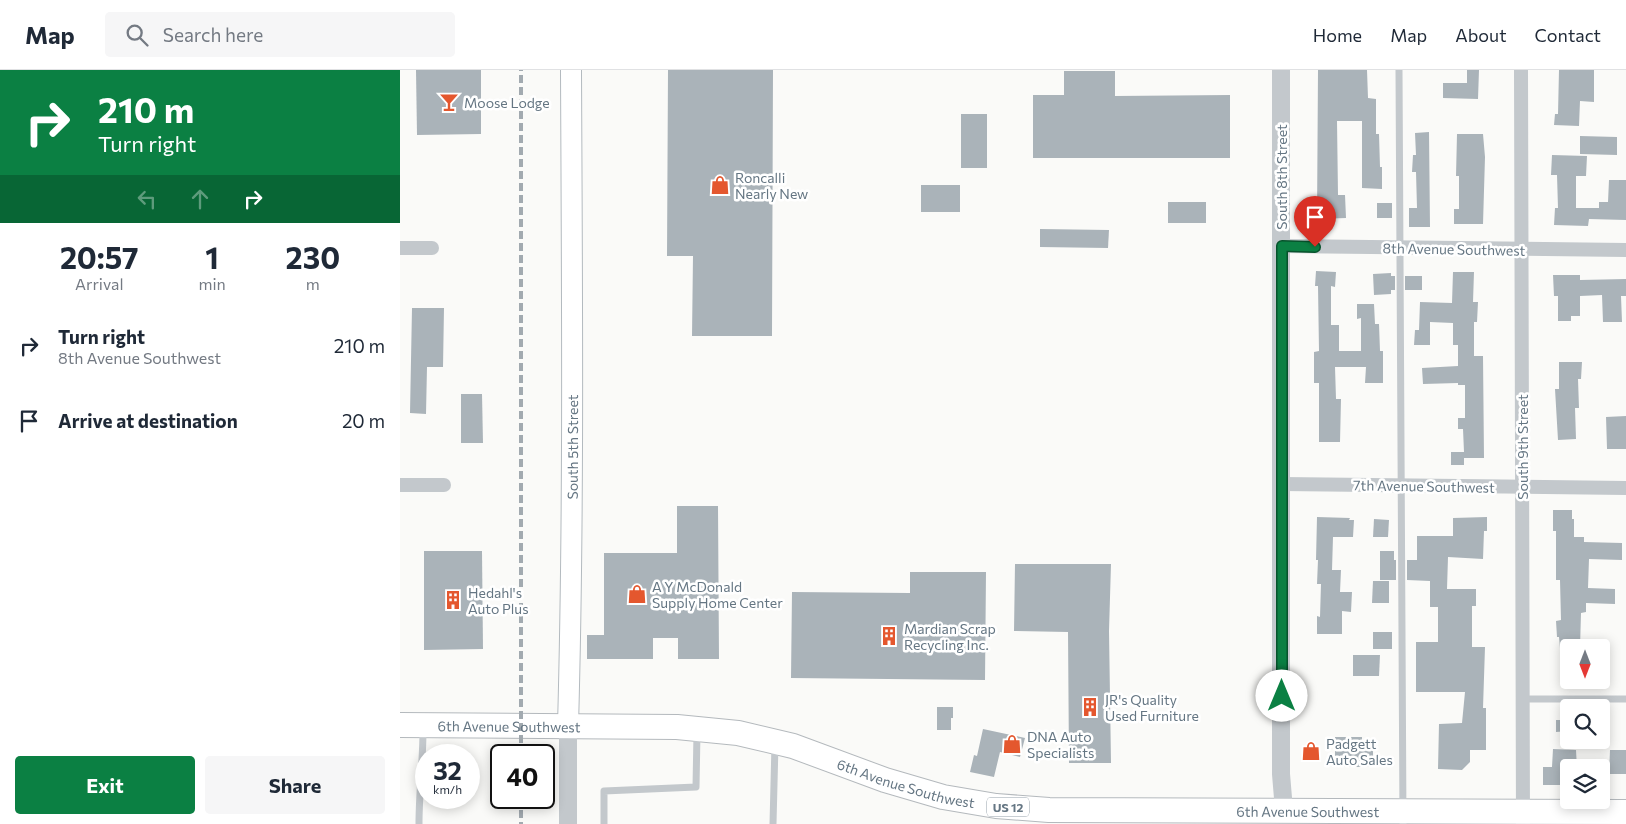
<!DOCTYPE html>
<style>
:root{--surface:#fff;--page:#f6f6f7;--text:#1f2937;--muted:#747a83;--line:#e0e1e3;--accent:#0b8043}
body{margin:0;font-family:Commissioner,sans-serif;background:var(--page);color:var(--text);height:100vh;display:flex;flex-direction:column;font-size:19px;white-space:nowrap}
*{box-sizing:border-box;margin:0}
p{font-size:16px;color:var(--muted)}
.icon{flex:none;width:28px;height:28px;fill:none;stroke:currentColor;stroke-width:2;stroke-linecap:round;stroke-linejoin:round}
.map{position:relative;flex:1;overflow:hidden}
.panel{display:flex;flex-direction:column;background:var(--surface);width:400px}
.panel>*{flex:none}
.guide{background:#0b8043;color:#fff;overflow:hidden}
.needle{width:32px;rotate:180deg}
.tools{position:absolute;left:1160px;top:569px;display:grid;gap:10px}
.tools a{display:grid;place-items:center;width:50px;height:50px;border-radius:5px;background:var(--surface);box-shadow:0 2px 12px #0003;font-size:25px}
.speed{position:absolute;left:15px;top:674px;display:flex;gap:10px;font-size:25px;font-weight:700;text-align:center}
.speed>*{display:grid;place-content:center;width:65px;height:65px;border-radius:50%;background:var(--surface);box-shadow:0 2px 12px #0003;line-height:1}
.speed small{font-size:12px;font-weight:400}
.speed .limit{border:2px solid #111;border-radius:8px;background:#fff;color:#111}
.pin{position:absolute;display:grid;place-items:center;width:42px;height:42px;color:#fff;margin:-51px -21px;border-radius:50% 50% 50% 0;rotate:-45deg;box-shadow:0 0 5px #0007}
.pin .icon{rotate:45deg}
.me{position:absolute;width:55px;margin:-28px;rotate:0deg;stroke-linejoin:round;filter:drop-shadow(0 0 4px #0008)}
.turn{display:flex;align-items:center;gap:18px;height:105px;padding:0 15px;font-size:22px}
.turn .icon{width:65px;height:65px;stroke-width:2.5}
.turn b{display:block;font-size:35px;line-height:42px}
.lanes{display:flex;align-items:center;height:48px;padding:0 15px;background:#0003;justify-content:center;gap:25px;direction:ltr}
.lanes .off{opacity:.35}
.eta{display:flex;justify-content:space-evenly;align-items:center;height:85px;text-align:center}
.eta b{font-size:30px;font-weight:700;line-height:35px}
.button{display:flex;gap:10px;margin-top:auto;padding:10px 15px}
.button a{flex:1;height:58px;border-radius:5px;background:var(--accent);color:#fff;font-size:20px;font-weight:700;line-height:58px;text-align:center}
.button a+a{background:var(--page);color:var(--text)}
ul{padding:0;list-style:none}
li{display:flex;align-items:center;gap:15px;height:75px;padding:0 15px}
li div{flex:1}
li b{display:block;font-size:19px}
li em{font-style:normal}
header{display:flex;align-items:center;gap:30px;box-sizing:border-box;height:70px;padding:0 25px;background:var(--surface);border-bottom:1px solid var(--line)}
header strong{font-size:24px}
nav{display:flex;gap:28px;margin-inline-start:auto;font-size:18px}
.search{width:350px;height:45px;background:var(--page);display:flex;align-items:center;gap:12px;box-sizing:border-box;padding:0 18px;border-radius:5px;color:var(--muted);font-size:19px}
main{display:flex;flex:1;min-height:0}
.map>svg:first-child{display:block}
.building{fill:#aab3b9}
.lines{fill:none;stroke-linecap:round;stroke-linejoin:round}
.secondary-casing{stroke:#b3babf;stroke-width:22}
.trunk-casing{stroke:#b4b9bd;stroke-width:26}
.service{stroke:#c3c8cc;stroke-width:7}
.minor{stroke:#c3c8cc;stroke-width:14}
.tertiary{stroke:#c3c8cc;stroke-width:18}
.secondary{stroke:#fff;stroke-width:20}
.trunk{stroke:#fff;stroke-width:24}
.rail{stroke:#a2aab0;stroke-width:4;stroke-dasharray:8 4;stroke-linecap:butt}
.route-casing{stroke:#07532c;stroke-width:12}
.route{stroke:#0b8043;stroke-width:9}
.labels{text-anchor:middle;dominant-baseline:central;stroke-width:5;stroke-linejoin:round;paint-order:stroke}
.shield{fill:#fff;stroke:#939fa8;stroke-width:1}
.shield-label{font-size:12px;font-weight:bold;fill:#657683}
.poi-label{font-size:14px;fill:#657683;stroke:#fff;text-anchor:start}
.street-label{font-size:14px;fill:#657683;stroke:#fff}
</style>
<header>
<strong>Map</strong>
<div class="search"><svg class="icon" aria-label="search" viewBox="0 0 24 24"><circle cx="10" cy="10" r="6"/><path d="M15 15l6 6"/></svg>Search here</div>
<nav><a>Home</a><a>Map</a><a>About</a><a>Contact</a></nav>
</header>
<main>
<section class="panel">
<div class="guide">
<div class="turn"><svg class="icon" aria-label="right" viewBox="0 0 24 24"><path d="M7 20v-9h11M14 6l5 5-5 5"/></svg><div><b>210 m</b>Turn right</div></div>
<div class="lanes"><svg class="icon off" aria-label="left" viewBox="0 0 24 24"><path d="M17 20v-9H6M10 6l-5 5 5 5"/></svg><svg class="icon off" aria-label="ahead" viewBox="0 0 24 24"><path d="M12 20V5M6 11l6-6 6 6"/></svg><svg class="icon" aria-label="right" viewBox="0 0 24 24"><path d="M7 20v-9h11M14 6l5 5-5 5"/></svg></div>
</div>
<div class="eta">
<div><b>20:57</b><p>Arrival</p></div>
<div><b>1</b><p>min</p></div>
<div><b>230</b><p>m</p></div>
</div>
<ul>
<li><svg class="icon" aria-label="right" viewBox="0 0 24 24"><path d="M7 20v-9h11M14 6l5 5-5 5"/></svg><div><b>Turn right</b><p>8th Avenue Southwest</p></div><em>210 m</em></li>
<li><svg class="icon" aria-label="arrive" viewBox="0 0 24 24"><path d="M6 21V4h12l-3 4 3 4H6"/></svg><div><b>Arrive at destination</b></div><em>20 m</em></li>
</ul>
<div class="button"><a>Exit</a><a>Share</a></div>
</section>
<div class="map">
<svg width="1226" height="754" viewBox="0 0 1226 754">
<rect width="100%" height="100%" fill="#fafaf8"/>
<g class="building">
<path d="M16,0H81V64L17,65Z"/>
<path d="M268,0H373L372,266H292L293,186H267Z"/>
<path d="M918,0H967L968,28L976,29V64H979L980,97H982V119L962,118V51H937L938,125H945L946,148L917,149Z"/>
<path d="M1067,0H1079L1078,29L1043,28V13H1067Z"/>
<path d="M1159,0H1194V32L1180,31L1179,56L1154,55L1155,44H1158Z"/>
<path d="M664,1H715V26L830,25V88H633V25H664Z"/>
<rect x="561" y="44" width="26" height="54"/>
<path d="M1029,62L1030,157H1009V138H1017L1016,102H1012L1013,85H1016L1015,63Z"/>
<path d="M1057,64H1083L1085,87L1083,154H1054V139H1059V106H1056Z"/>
<path d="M1180,66L1217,67V85L1180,84Z"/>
<path d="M1152,85L1187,86L1186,106H1176V138H1199V132H1208L1209,110H1226V150L1189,149L1188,156L1154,155L1155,138H1158L1157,105H1151Z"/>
<rect x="521" y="115" width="39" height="27"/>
<rect x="768" y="132" width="38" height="21"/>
<rect x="977" y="133" width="15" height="15"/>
<path d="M640,159L709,160L708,178L640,177Z"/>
<path d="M916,201L936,202L935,217L931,216V255H939V281H961V248L957,249V234H974L975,254H979L980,281H983V313H965L966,297H935L936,329H941L940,372H919V313H914V282L919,281L918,216H915Z"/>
<path d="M1053,202H1074L1073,232H1078L1077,252H1074V286H1083L1084,388H1064V395H1051V382H1064L1063,359H1058V348H1065V315H1058V313L1023,314L1022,298L1058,296V275H1053V253L1030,252V275H1014L1015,260H1019L1020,232L1052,233Z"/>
<path d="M991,203V206H995V220H991V224L974,225L973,204Z"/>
<path d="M1153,205H1180V210L1226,209V226H1221L1222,252H1203L1202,225L1180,226V246H1171V251H1158V226H1154Z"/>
<rect x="1005" y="206" width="17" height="14"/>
<path d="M12,238H44L43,297H27L26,344L10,343Z"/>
<path d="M1159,292H1182L1181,309H1178L1179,338H1175L1176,369L1158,370L1155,319H1159Z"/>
<path d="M61,324H82L83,373H61Z"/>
<path d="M1226,346V379H1207L1206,347Z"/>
<path d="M277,436H318L319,589H278V568H253V589H187V565H204V483H277Z"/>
<path d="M1153,440H1172V449H1174V467H1184V472L1222,473V490L1189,489L1188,518L1215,519V534L1186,533V542L1181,543L1180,578H1160L1159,567H1157L1156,551L1161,550L1160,510H1156V461H1153Z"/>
<path d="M917,447L950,448L949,450H954L953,467H933L932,500H941L940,522H952L951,542L942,541V564H917V546L920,547L921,514H917L918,490H916Z"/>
<path d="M1087,447V461H1084L1083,489L1048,487L1047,519H1076V536H1072V577H1085L1083,638H1086V680H1070V692L1062,700L1038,699L1039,654L1062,653L1065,622H1016V572H1038V537H1030V511L1007,510V490H1017V466H1053V448Z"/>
<path d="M974,449L989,450L988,467H973Z"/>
<path d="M24,481H82L83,579L24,580Z"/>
<path d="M980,481H994V490H996V510H980Z"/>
<path d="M615,494H711L709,561L711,693H669L668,562L614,561Z"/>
<path d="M510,502H586L585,610L391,608L392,522L510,523Z"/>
<path d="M973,511H989V533H972Z"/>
<rect x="973" y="562" width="19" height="17"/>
<path d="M953,585H980L979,606H953Z"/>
<path d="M537,637H553V648H551V660H537Z"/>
<path d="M1156,650H1169V661L1156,662Z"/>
<path d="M583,659L625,668L620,687L600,682L594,707L570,702L574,685L577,686Z"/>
<path d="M935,667H962V673H973V697H935Z"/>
<path d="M1153,679L1176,680L1177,698H1169V715H1143V697H1152Z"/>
<path d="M1210,680H1226V704H1209Z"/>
</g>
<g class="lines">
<g class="secondary-casing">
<g id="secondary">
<path id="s1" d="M168,656C174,437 172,219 171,0"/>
</g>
</g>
<g class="trunk-casing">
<g id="trunk">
<path id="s2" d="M0,655L277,657L338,663L393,676L485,710L543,727L596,736L649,740L1226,742"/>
</g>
</g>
<g class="service">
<path d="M999,0L1003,754"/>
<path d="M1122,629H1226"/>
<path d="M19,754C19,722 23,691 23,660"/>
<path d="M204,754V721L296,717L297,663"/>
<path d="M373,754L375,674"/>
</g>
<g class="minor">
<path d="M1121,0L1123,754"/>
<path d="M882,176L1226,180"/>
<path d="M0,178H32"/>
<path d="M882,414L1226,418"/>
<path d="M0,415H44"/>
</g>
<g class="tertiary">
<path d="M881,0V704L884,740"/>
<path d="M168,656V754"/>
</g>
<use href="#secondary" class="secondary"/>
<use href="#trunk" class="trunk"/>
<g class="rail">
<path d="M121,685V0"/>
<path d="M121,728V754"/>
</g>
</g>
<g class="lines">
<g class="route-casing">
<path id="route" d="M882,626V176L915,177"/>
</g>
<use href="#route" class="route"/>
</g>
<defs>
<g id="bar-bare" transform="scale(1.5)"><path d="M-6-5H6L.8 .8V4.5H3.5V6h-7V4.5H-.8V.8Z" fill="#e4572e" stroke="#fff" stroke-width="2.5" paint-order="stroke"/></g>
<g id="shop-bare" transform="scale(1.5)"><path d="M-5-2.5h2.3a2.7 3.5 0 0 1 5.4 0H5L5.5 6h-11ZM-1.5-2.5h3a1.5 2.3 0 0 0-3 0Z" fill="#e4572e" stroke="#fff" stroke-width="2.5" paint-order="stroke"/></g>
<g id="building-bare" transform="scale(1.5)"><path d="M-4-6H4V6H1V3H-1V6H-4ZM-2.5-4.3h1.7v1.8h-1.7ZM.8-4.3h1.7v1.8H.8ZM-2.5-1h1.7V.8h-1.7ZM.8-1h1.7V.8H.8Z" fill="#e4572e" stroke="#fff" stroke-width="2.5" paint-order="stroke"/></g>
</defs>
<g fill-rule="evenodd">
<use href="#bar-bare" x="49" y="32"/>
<use href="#shop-bare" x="320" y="115"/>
<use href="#shop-bare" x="237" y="524"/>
<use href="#building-bare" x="53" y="530"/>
<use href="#building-bare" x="489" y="566"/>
<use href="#building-bare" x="690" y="637"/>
<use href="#shop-bare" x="612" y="674"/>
<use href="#shop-bare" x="911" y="681"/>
</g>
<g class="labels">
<rect class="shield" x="587" y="727.5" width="42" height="19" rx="4"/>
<g class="shield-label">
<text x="608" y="737">US 12</text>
</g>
<g class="poi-label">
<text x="64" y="32">Moose Lodge</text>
<text x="335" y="107">Roncalli<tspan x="335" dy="16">Nearly New</tspan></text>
<text x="252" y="516">A Y McDonald<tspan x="252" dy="16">Supply Home Center</tspan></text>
<text x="68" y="522">Hedahl's<tspan x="68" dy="16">Auto Plus</tspan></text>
<text x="504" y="558">Mardian Scrap<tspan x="504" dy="16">Recycling Inc.</tspan></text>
<text x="705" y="629">JR's Quality<tspan x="705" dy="16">Used Furniture</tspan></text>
<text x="627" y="666">DNA Auto<tspan x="627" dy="16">Specialists</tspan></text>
<text x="926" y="673">Padgett<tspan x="926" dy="16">Auto Sales</tspan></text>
</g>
<g class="street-label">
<text transform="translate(881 107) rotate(-90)">South 8th Street</text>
<text transform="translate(1054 179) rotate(1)">8th Avenue Southwest</text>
<text stroke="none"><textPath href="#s1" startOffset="279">South 5th Street</textPath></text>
<text transform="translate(1122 377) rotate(-90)">South 9th Street</text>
<text transform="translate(1024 416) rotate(1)">7th Avenue Southwest</text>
<text stroke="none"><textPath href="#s2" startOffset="109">6th Avenue Southwest</textPath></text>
<text stroke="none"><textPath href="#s2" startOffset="514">6th Avenue Southwest</textPath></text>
<text stroke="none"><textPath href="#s2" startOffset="919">6th Avenue Southwest</textPath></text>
</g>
</g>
</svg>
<div class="tools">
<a><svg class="needle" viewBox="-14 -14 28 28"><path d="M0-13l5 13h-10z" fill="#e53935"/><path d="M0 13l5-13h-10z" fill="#747a83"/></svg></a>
<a><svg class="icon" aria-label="search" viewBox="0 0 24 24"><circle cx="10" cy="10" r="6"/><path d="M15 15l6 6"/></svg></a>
<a><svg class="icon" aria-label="layers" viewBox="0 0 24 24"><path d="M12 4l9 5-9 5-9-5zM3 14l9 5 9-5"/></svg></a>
</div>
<div class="speed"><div>32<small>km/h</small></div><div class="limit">40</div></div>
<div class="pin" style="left:915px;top:177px;background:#d93025"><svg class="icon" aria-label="arrive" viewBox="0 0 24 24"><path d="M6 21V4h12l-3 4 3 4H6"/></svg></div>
<svg class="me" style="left:882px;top:626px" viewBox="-20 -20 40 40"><circle r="19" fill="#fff"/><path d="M0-13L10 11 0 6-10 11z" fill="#0b8043"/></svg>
</div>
</main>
